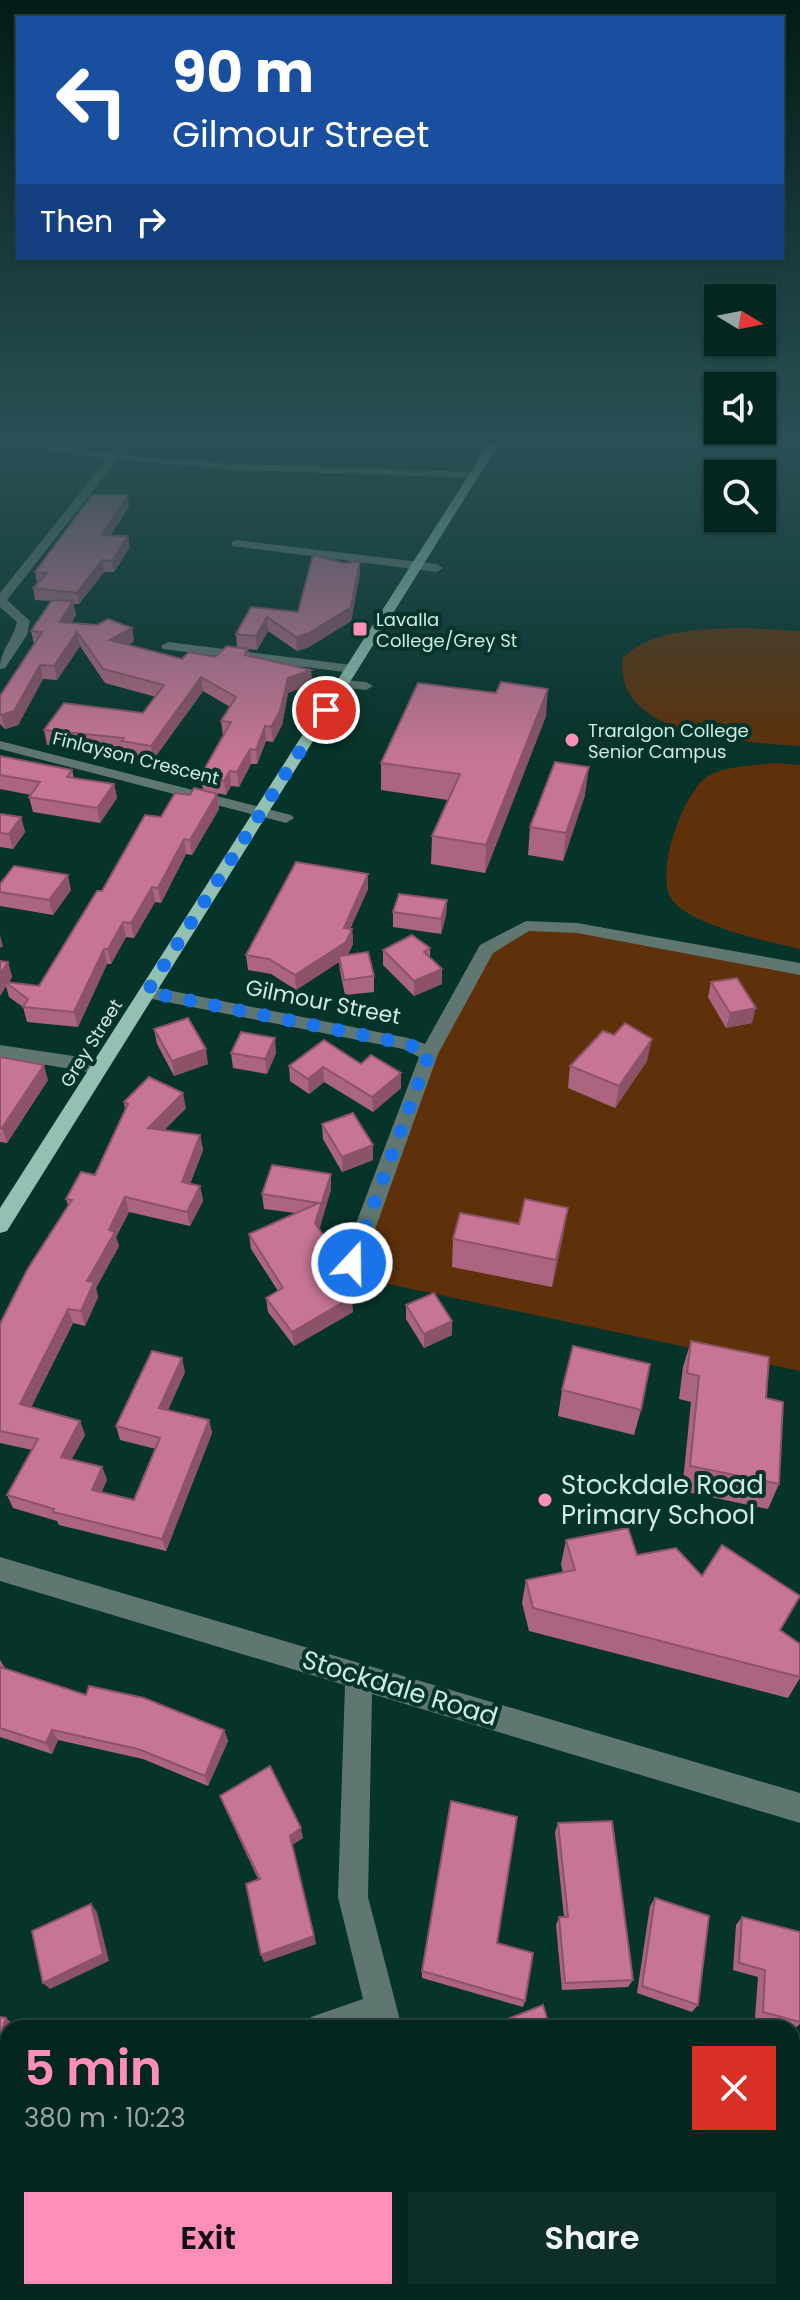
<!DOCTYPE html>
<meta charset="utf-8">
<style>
:root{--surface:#042620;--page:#0d2e29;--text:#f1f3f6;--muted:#97a5a5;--line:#25433e;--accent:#ff8ebb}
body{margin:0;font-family:Poppins,sans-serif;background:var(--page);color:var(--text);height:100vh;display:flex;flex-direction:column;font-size:30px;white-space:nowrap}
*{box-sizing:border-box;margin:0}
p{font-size:26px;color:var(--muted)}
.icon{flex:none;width:44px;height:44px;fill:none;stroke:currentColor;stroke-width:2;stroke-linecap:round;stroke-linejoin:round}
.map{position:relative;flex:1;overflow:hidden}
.sheet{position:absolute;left:0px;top:2020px;width:800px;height:280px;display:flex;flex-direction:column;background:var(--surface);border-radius:24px 24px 0 0;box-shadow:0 2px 6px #0004,0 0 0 2px var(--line)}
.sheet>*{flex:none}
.top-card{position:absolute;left:16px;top:16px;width:768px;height:244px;border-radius:0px;box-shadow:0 2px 6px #0004,0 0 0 2px var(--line);background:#1a4fa0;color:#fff;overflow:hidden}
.needle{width:52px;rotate:100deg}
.tools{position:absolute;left:704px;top:284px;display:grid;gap:16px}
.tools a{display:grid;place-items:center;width:72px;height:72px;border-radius:0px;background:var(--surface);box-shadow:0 2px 6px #0004,0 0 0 2px var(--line);font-size:40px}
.pin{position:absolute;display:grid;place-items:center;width:68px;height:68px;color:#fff;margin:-34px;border:4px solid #fff;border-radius:50%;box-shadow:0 2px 8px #0007}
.me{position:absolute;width:88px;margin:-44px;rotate:21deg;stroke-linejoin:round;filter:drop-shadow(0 0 6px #0008)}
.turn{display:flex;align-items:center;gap:28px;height:168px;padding:0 24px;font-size:36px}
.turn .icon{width:104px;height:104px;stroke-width:2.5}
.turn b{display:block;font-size:56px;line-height:68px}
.then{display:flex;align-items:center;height:76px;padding:0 24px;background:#0003;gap:16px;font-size:30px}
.round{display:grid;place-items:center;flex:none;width:84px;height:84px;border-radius:0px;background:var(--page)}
.head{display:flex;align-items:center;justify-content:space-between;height:136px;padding:0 24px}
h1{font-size:48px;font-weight:600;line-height:60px;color:var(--accent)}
.cta{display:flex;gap:16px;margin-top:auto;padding:16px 24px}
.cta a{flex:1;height:92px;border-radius:0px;background:var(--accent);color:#111;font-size:32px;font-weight:600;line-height:92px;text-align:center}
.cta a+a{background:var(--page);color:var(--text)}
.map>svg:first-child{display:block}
.green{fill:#5e310a}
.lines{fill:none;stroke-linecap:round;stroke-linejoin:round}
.minor{fill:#607670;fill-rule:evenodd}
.major{fill:#92c1b4;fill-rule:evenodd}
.wall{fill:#ab6580}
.shaded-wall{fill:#8b5268}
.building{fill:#c77595;stroke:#8b5268;stroke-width:2}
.route{stroke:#1a73e8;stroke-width:14;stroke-dasharray:0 25.2}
.poi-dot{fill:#ff8ebb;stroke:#06332a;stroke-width:3}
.labels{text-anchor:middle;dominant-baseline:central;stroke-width:8;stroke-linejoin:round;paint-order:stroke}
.far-poi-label{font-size:18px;fill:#cfeae2;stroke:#06332a;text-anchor:start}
.far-street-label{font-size:18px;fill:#cfeae2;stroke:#06332a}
.street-label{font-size:22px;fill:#cfeae2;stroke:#06332a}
.near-poi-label{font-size:26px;fill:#cfeae2;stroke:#06332a;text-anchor:start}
.near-street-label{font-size:26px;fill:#cfeae2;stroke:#06332a}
</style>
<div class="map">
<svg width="800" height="2300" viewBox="0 0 800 2300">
<rect width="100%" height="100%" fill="#06332a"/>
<g class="green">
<path d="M746,628L800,631V746C745,742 612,738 623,658C652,628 706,629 746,628Z"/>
<path d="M774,763L800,765V949C771,942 686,925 671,898C655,871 683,792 708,776C725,766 755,765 774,763Z"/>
<path d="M526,926L577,928L800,969V1371L369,1280L352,1263L425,1070L486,949Z"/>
</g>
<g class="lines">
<g class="minor">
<path d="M0,437L112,453L130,437H141L123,455L236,464L474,472L479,475L474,478L236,470L117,460L7,600L30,621L27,635L5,668L0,669C0,650 13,640 17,622L0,607V593L107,459L0,443Z"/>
<path d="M236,540L437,564L443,568L437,572L232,546V542Z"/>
<path d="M168,642L352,665L359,669L352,673L163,649L161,646Z"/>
<path d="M342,680L366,682L373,686L366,690L337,687V681Z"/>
<path d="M0,741L291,815L294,818L286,823L0,749Z"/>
<path d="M526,921L577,923L800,963V975L577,933L529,931L493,953L438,1054L363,1263L360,1269L352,1272L344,1269L341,1263L419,1057L403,1049L147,998L138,992L147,986L408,1038L425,1044L480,945Z"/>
<path d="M0,1045L100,1060L109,1067L100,1074L0,1057Z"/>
<path d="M0,1557L800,1793V1823L372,1694L368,1897L402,2028H306L311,2017L363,1999L338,1897L345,1685L0,1581Z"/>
<path d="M441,2292H477L479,2300H443Z"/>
</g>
<path class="major" d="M493,437H503L7,1231L0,1233V1208Z"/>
</g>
<g class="wall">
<path d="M129,506L111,535L128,536L130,547L114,572H104L79,604H73L76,615L71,623L132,628L134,641L128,645L182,659L215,657L237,648L236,634L251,607L298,612L344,563L360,561V574L351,621L309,647L297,651L268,631L257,650L248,649L249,656L311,670L312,684L288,693L282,725L273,742L266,741L257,764H251L239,787L231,786L226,795L203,790L201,775L223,735L221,721L230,707L203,691L153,760L124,756V753L47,745L44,730L143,713L156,697L105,683L80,646L57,680L43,679L18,725L5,729L0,724V696L34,644L31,631L51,601L35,600L33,588L37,583L35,572Z"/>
<path d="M546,716L485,873L431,864L432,836L448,800L381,790V763Z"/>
<path d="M0,756L72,770L74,778L114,784L117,798L100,823L33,812L29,797L31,795L0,789Z"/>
<path d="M217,794L219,809L192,855L186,854L161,903L155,902L134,938L126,937L111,964H107L78,1027L27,1022L23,1007L9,997L6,986L0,996L8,962L12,977L9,982L39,986L102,891L161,817L190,795Z"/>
<path d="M585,795L563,861L528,855L530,827Z"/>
<path d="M0,814L21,817L25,832L13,849L0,847Z"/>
<path d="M368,874V889L350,929H352L353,944L348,954L374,976V992L345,995L340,971L339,962L296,990L271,974L248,970L246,955Z"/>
<path d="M0,884L71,890L53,915L0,906Z"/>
<path d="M447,900L446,915L441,934L393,927V912Z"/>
<path d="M430,948V957L442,984L414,996L383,965V950Z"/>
<path d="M711,982L752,1023L726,1028L708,997Z"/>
<path d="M154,1029L208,1064L174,1076L157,1044Z"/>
<path d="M324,1040L401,1088L373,1112L324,1082L309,1094L290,1081L289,1066Z"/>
<path d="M231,1053H276L267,1074L233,1068Z"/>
<path d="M0,1057L48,1080L7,1143L0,1142Z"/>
<path d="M647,1061L615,1108L568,1088L570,1066Z"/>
<path d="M124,1102L186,1108L164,1130L200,1135L203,1150L190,1184L200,1186L203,1201L190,1226L129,1212L116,1237L119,1246L96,1288L98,1297L85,1326L73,1323L31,1407L80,1421L85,1435L71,1460L102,1467L107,1480L101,1492L134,1500L156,1449L120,1440L116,1426L185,1372L168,1410L209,1420L212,1433L166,1551L59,1525L57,1521L13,1508L7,1495L32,1450L0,1443V1324L68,1205L66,1199L95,1175L125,1110Z"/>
<path d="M322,1124L373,1160L342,1172L323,1139Z"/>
<path d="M331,1174V1189L319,1229L330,1258L322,1261L353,1312L294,1346L268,1312L266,1298L278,1291L251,1249L249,1234L295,1213L264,1209L262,1194Z"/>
<path d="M563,1236L552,1287L452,1267L453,1239Z"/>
<path d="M406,1305L452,1321V1335L424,1348L406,1319Z"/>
<path d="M691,1341L766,1398L779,1484L768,1509L682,1491L691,1402L679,1399L683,1367Z"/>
<path d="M562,1390L641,1410L634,1435L558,1416Z"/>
<path d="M566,1540L637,1555L702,1576L800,1644V1678L788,1698L529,1631L522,1603L526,1580L563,1573L561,1564Z"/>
<path d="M0,1660L5,1668L86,1695L224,1730L228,1741L208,1786L143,1759L58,1740L52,1754L0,1737Z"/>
<path d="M220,1796L303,1838L292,1845L316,1944L264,1962L258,1879L224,1806Z"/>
<path d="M558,1823L633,1980L628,1987L562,1990L556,1925L559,1917H564L555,1832Z"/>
<path d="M655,1898L698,2005L692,2012L637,1993L650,1906Z"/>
<path d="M742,1917L800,1932V2024L794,2029L755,2018L758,1977L733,1970L736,1925Z"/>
<path d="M497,1943L525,2001L523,2007L422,1978V1971Z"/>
</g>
<g class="shaded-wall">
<path d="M128,495L129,506L104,546L102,535Z"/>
<path d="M128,536L130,547L114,572L112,561Z"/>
<path d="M102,560L104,572L79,604L77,593Z"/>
<path d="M360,561V574L351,621L309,647L297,651L296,637Z"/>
<path d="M73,601L76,615L63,636L60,622Z"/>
<path d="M267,617L268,631L257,650L256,636Z"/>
<path d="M132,628L134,641L112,654L110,640Z"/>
<path d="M77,632L80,646L57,680L54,666Z"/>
<path d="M40,665L43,679L18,725L5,729L1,715Z"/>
<path d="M311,670L312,684L288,693L282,725L273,742L271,727L288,678Z"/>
<path d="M201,677L203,691L153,760L151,746Z"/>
<path d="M548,689L546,716L485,873L486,845Z"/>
<path d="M265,726L266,741L257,764L256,750Z"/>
<path d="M250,749L251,764L239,787L237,772Z"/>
<path d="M589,767L585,795L563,861L566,833Z"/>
<path d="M230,771L231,786L226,795L224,781Z"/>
<path d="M114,784L117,798L100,823L97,808Z"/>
<path d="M217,794L219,809L192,855L190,840Z"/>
<path d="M21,817L25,832L13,849L9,834Z"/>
<path d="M184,839L186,854L161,903L158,888Z"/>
<path d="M368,874V889L344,943V928Z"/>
<path d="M68,875L71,890L53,915L49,900Z"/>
<path d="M152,887L155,902L134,938L131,923Z"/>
<path d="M447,900L446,915L441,934V919Z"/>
<path d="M123,922L126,937L111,964L108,949Z"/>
<path d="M352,929L353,944L347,957L339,956V962L296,990L295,975Z"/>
<path d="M0,935L3,946L0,948Z"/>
<path d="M104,949L107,964L78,1027L74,1012Z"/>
<path d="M8,962L12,977L8,984L5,982L6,986L0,996V974Z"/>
<path d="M442,969V984L414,996V981Z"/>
<path d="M756,1008L752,1023L726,1028L730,1013Z"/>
<path d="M275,1038L276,1053L267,1074L265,1059Z"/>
<path d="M652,1039L647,1061L615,1108L619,1086Z"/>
<path d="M206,1049L208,1064L174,1076L172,1061Z"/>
<path d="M44,1065L48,1080L7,1143L2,1128Z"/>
<path d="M323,1067L324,1082L309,1094L308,1079Z"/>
<path d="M401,1073V1088L373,1112L372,1097Z"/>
<path d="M183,1093L186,1108L152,1143L148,1128Z"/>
<path d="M200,1135L203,1150L185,1197L182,1182Z"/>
<path d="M373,1145V1160L342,1172V1157Z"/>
<path d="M331,1174V1189L317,1238L315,1223Z"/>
<path d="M200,1186L203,1201L190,1226L187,1212Z"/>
<path d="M125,1197L129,1212L116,1237L119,1246L96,1288L98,1297L85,1326L81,1311L87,1281L109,1230Z"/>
<path d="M568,1208L563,1236L552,1287L556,1260Z"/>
<path d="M329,1243L330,1258L314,1265L313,1250Z"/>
<path d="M352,1297L353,1312L294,1346L292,1332Z"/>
<path d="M68,1309L73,1323L26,1418L20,1404Z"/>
<path d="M452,1321V1335L424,1348V1334Z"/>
<path d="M182,1358L185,1372L162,1422L159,1408Z"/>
<path d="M209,1420L212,1433L166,1551L162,1539Z"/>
<path d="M80,1421L85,1435L66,1470L61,1457Z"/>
<path d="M102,1467L107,1480L97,1503L92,1490Z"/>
<path d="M52,1730L58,1740L52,1754L46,1743Z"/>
<path d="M224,1730L228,1741L208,1786L205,1776Z"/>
<path d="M301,1828L303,1838L292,1845L290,1836Z"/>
<path d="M91,1904L97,1912L109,1961L50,1989L43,1983Z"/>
<path d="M314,1936L316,1944L264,1962L261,1955Z"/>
<path d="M6,2018L14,2025L13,2028H8V2042L0,2067V2036Z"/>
<path d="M0,2189L8,2203V2226L0,2234Z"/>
<rect x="122" y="2292" width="6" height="8"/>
</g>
<g class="building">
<path d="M92,495H128L102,535L128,536L112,561L102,560L77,593L33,588L47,573L35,572Z"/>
<path d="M313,555L344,563L360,561L351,607L309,633L296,637L267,617L256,636L236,634L251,607L298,612Z"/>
<path d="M52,600L73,601L60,622L97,625L108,619L132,628L110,640L182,659L189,652L215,657L227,646L248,649L245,655L311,670L288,678L280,711L271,727L265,726L256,750L250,749L237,772L230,771L224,781L201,775L231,722L221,721L236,697L201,677L151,746L122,741L124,738L44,730L64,703L143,713L164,685L103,669L77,632L54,666L40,665L14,711L1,715L0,714V696L42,632L31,631Z"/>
<path d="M501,682L548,689L486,845L432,836L460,774L381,763L418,683L496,693Z"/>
<path d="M0,756L72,770L67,777L114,784L97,808L29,797L40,782L0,775Z"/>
<path d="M555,762L589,767L566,833L530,827Z"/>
<path d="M194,788L217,794L190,840L184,839L158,888L152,887L131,923L123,922L108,949H104L74,1012L23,1007L28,999L5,982L39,986L97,891H102L145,815L161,817L175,793L190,795Z"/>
<path d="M0,814L21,817L9,834L0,833Z"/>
<path d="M296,862L368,874L344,928L352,929L346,942L295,975L269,959L246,955Z"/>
<path d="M14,866L68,875L49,900L0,892V884Z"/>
<path d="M399,894L447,900L441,919L393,912Z"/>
<path d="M412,935L430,948L424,952L442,969L414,981L383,950Z"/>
<path d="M368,952L374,976L344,980L339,956Z"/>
<path d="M0,961L8,962L0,974Z"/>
<path d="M737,978L756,1008L730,1013L711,982Z"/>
<path d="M188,1018L206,1049L172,1061L154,1029Z"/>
<path d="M625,1023L652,1039L619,1086L570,1066L603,1031L614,1035Z"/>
<path d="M241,1032L275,1038L265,1059L231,1053Z"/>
<path d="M324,1040L361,1064L371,1055L401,1073L372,1097L323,1067L308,1079L289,1066Z"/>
<path d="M0,1057L44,1065L2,1128H0Z"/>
<path d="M149,1077L183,1093L148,1128L200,1135L182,1182L200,1186L187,1212L125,1197L109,1230L115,1232L87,1281L94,1282L81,1311L68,1309L20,1404L80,1421L61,1457L102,1467L92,1490L134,1500L160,1438L116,1426L152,1351L182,1358L159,1408L209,1420L162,1539L53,1512L54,1509L7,1495L38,1439L0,1431V1324L27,1270L72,1200L66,1199L81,1172L95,1175L128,1104L124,1102Z"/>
<path d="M353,1113L373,1145L342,1157L322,1124Z"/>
<path d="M272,1165L331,1174L315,1223L329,1243L313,1250L352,1297L292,1332L266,1298L283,1288L249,1234L319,1203L262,1194Z"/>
<path d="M525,1199L568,1208L556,1260L453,1239L460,1213L519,1224Z"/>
<path d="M434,1293L452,1321L424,1334L406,1305Z"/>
<path d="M691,1341L769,1357L766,1398L783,1402L779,1484L690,1466L699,1376L687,1373Z"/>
<path d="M573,1346L650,1364L641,1410L562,1390Z"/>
<path d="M628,1528L637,1555L676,1548L702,1576L722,1545L800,1596L780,1630L800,1644V1677L533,1608L526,1580L575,1570L566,1540Z"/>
<path d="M0,1667L86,1695L89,1686L144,1698L224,1730L205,1776L138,1749L52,1730L46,1743L0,1728Z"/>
<path d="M270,1766L301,1828L290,1836L314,1936L261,1955L246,1884L260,1879L220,1796Z"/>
<path d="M451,1801L517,1817L497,1943L533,1953L525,2001L422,1971Z"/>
<path d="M612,1821L633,1980L565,1983L559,1917H568L558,1823Z"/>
<path d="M655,1898L709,1916L698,2005L642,1986Z"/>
<path d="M91,1904L103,1954L43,1983L32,1931Z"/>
<path d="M742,1917L800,1932V2022L763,2012L765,1970L739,1963Z"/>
<path d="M543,2005L550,2028H485Z"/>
<path d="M0,2017L6,2018L0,2036Z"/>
<path d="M0,2201L8,2215L0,2223Z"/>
<rect x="53" y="2292" width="69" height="8"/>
<path d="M224,2292H283L282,2300H223Z"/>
<path d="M326,2292H386L389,2300H328Z"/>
<path d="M602,2292H689L692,2300H587Z"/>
<path d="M201,2298L220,2300H201Z"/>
</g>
<linearGradient id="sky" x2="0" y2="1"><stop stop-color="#031c17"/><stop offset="0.58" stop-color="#2a5055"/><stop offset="1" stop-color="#2a5055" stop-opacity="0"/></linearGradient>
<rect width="800" height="759" fill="url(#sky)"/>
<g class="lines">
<path class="route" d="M326,710L147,992L408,1044L429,1054L352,1263"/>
</g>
<g class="poi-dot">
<rect x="352" y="621" width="16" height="16" rx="4"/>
<circle cx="572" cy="740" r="8"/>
<circle cx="545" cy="1500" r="8"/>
</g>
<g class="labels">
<g class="far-poi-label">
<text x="376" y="619">Lavalla<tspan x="376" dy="21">College/Grey St</tspan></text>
<text x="588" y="730">Traralgon College<tspan x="588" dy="21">Senior Campus</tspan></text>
</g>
<g class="far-street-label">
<text transform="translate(136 758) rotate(14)">Finlayson Crescent</text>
<text transform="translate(91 1043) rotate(-58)">Grey Street</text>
</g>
<g class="street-label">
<text transform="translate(323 1002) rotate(11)">Gilmour Street</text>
</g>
<g class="near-poi-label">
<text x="561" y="1485">Stockdale Road<tspan x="561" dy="30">Primary School</tspan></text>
</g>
<g class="near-street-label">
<text transform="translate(400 1688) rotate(17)">Stockdale Road</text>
</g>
</g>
</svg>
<div class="tools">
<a><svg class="needle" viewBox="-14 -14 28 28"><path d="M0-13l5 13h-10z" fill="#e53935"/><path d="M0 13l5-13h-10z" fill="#97a5a5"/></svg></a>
<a><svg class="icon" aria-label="sound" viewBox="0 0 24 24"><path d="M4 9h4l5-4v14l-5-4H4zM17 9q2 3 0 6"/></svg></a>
<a><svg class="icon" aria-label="search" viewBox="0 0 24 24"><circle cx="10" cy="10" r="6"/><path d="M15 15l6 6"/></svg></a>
</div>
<div class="pin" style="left:326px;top:710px;background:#d93025"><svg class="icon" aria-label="arrive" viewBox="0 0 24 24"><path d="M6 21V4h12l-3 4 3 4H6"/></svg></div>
<svg class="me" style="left:352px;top:1263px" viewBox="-20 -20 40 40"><circle r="17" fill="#1a73e8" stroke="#fff" stroke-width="3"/><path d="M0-11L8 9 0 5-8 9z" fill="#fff"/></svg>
<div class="top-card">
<div class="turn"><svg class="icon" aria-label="left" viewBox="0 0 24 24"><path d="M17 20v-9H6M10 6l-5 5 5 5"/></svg><div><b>90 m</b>Gilmour Street</div></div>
<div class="then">Then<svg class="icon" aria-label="right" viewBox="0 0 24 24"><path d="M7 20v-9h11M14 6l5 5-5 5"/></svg></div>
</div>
<section class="sheet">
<div class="head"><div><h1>5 min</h1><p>380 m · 10:23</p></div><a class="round" style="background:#d93025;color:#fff"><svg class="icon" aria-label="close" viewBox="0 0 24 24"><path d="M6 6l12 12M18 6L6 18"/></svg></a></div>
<div class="cta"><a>Exit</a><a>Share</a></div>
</section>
</div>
